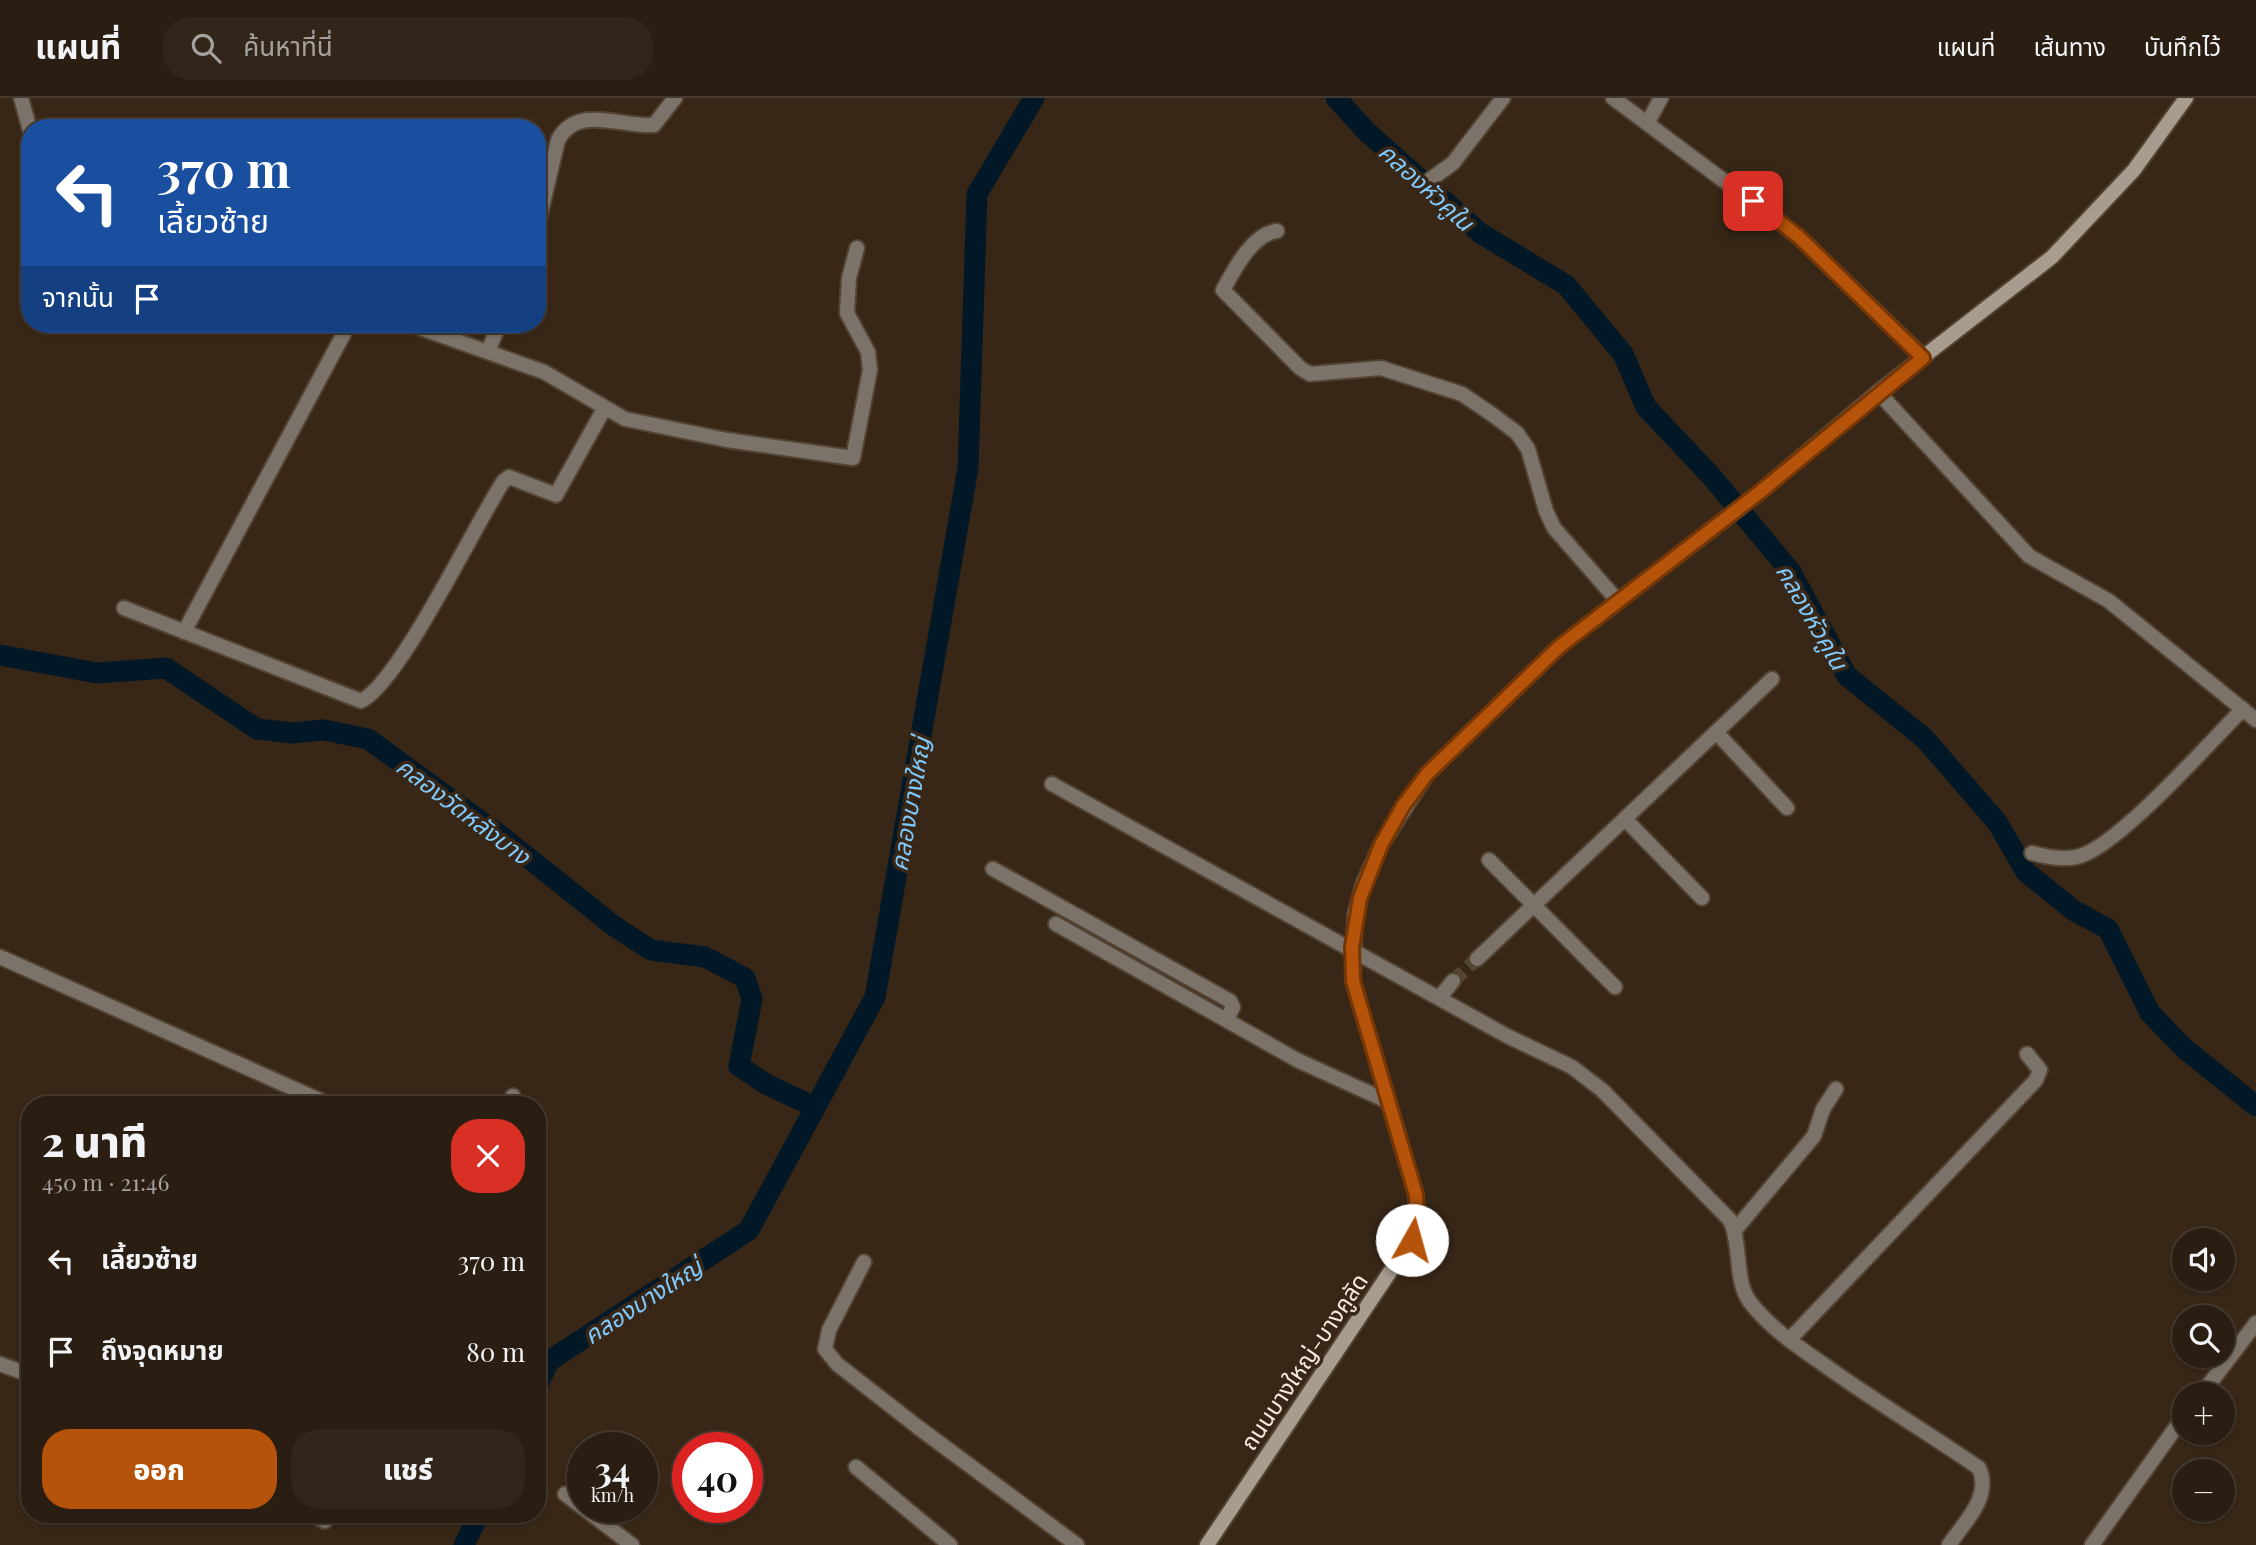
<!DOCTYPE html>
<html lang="th">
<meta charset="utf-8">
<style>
:root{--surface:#2a1d11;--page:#32261a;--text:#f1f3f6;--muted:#a5a29f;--line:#463b31;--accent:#b45309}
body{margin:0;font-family:"Playfair Display","Noto Sans Thai",serif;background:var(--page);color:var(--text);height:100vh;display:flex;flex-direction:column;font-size:26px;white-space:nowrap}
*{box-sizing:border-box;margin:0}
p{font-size:23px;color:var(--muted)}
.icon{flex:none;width:38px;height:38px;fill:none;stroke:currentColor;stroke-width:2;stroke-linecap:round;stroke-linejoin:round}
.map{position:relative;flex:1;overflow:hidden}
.drawer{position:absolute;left:21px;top:998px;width:525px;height:427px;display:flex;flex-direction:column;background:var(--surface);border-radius:28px;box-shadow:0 2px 5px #0004,0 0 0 2px var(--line)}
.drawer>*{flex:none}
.top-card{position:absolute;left:21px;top:21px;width:525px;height:214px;border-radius:28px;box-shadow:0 2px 5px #0004,0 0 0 2px var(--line);background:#1a4fa0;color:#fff;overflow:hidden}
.fabs{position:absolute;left:2172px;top:1130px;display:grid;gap:14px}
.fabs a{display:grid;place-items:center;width:63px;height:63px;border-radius:50%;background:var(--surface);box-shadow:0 2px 5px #0004,0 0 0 2px var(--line);font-size:35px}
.speed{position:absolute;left:567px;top:1334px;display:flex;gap:14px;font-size:35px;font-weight:700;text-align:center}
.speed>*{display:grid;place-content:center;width:91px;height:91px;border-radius:50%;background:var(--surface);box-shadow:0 2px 5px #0004,0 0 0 2px var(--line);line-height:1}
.speed small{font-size:18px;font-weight:400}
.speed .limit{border:10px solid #d22;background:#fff;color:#111}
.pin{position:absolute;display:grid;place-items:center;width:60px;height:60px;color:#fff;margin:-30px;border-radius:14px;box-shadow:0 4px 10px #0006}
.me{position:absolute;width:77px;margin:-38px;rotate:7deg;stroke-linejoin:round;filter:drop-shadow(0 0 5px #0008)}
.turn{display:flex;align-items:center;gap:24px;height:147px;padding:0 21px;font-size:32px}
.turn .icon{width:91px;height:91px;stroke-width:2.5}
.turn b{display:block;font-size:49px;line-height:60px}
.then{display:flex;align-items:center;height:66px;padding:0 21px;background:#0003;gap:14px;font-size:26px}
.round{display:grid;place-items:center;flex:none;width:74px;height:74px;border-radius:28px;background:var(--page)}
.head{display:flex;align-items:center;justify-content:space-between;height:119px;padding:0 21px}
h1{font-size:42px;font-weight:800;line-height:52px}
.cta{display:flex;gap:14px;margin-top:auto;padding:14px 21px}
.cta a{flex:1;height:80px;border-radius:28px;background:var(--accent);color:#fff;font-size:28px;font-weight:800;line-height:80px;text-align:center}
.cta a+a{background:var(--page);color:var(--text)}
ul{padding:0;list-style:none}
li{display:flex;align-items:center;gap:21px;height:91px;padding:0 21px}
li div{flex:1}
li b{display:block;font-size:26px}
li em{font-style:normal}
header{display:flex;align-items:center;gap:42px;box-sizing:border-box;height:98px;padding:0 35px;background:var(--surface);border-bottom:2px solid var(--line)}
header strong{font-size:33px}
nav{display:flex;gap:38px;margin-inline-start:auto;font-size:24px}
.search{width:490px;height:63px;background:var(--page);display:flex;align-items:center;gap:18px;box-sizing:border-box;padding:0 24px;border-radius:28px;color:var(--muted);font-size:26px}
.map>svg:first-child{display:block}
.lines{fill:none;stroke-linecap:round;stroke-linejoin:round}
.canal{stroke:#031827;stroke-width:21}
.street-tunnel{stroke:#554535;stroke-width:14;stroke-dasharray:14 7;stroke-linecap:butt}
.street-casing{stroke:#534333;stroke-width:18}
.secondary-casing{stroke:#534333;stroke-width:18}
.street{stroke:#7b736a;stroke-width:14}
.secondary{stroke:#a89c8e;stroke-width:14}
.route-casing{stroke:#753606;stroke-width:18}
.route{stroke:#b45309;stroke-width:12}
.labels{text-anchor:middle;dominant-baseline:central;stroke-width:7;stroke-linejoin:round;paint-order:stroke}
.street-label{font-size:23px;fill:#f8ece2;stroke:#382717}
.water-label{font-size:24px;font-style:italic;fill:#7fc9fc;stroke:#382717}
</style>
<header>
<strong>แผนที่</strong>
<div class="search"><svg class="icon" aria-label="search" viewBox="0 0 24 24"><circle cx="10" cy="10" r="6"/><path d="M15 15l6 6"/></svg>ค้นหาที่นี่</div>
<nav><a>แผนที่</a><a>เส้นทาง</a><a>บันทึกไว้</a></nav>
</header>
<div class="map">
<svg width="2256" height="1447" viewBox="0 0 2256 1447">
<rect width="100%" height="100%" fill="#382717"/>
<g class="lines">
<g class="canal">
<path d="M1336,0L1366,33L1480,135L1566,187L1623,256L1646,309L1712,379L1791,474L1847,578L1924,640L1997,724L2026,774L2073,812L2108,831L2150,915L2185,951L2256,1008"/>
<path d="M0,557L97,575L166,570L257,631L292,635L324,632L368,641L501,738L614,828L651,852L705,859L745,880L752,901L739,968L766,986L815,1009"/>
<path d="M537,1288L549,1263L749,1132L875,899L968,370L977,96L1034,0"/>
<path d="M464,1447L479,1416"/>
</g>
<path class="street-tunnel" d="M1453,883L1477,861"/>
<g class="street-casing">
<g id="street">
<path d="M21,0L30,32"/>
<path d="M1613,0L1799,139L1923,259"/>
<path d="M1648,24L1661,0"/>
<path d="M1427,84L1453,65L1503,0"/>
<path d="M537,130L558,42C577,6 620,29 654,27L675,0"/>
<path d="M1277,133C1252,136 1234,172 1223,192L1300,270L1310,276L1381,270L1462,296L1493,317L1517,335L1528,351L1546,413L1554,430L1617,502"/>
<path d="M409,226L544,274L625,321L727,342L853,360L870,272L868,254L847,215L849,180L857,150"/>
<path d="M488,254L499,226"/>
<path d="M1878,294L2029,458L2109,503L2256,622"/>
<path d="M124,510L361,603C400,584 474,428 503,384L509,379L556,397L604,311"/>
<path d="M184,534L349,226"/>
<path d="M1716,634L1787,710"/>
<path d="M1052,686L1507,938L1572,969L1602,992L1730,1122C1742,1147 1734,1183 1750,1204C1769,1229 1797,1248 1823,1266C1874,1303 1927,1334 1979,1370C1992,1399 1965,1423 1949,1447"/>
<path d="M1625,721L1702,800"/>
<path d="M2032,755C2047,759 2065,763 2080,758C2120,746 2209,645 2243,611"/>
<path d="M1489,762L1615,889"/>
<path d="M993,771L1230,903L1233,909L1227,921"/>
<path d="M1056,826L1297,962L1389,1004"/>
<path d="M0,859L328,1006"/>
<path d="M1477,861L1772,581"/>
<path d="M1440,899L1453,883"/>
<path d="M509,1006L513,998"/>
<path d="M1735,1132L1814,1038L1823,1011L1836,991"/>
<path d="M864,1164L829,1232L825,1251L837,1266L919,1330L1077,1447"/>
<path d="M1789,1242L2036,982L2040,972L2027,956"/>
<path d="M0,1266L30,1277"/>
<path d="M2201,1297L2256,1225"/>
<path d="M856,1369L950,1447"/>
<path d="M565,1396L632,1447"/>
<path d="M310,1416L325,1423"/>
<path d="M2092,1447L2184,1318"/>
</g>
</g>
<g class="secondary-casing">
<path id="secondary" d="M1207,1447L1412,1141L1417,1121L1416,1097L1353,883L1355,816L1364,784L1381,747L1427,676L1559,549L1760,394L1878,294L2052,159L2134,72L2186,0"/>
</g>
<use href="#street" class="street"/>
<use href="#secondary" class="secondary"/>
</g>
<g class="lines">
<g class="route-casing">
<path id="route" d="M1412,1142L1417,1121L1416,1097L1353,883L1352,849L1360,800L1381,747L1403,708L1427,676L1559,549L1760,394L1923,260L1799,139L1753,103"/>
</g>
<use href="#route" class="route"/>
</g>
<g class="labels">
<g class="street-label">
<text transform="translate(1303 1263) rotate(-56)">ถนนบางใหญ่-บางคูลัด</text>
</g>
<g class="water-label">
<text transform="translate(1427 88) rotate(42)">คลองหัวคูใน</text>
<text transform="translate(1813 518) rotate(60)">คลองหัวคูใน</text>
<text transform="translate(909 706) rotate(-80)">คลองบางใหญ่</text>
<text transform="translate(464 712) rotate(37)">คลองวัดหลังบาง</text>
<text transform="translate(642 1202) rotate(-33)">คลองบางใหญ่</text>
</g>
</g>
</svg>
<div class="fabs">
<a><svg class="icon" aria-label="sound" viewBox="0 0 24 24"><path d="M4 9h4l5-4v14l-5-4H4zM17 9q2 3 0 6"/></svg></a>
<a><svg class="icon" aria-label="search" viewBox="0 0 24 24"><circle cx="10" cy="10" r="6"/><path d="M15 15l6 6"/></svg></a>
<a>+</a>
<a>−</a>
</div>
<div class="speed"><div>34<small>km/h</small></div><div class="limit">40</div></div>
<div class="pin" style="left:1753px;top:103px;background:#d93025"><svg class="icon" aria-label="arrive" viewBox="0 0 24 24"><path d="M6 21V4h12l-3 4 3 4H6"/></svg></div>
<svg class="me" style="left:1412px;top:1142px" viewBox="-20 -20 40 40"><circle r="19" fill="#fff"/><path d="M0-13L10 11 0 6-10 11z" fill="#b45309"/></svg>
<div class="top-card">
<div class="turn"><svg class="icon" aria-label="left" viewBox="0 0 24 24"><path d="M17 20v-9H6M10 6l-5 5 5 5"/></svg><div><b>370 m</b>เลี้ยวซ้าย</div></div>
<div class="then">จากนั้น<svg class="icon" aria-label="arrive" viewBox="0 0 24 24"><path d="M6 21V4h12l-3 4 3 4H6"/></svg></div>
</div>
<section class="drawer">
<div class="head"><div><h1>2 นาที</h1><p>450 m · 21:46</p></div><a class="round" style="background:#d93025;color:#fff"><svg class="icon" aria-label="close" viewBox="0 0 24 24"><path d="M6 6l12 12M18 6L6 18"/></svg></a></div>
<ul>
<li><svg class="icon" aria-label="left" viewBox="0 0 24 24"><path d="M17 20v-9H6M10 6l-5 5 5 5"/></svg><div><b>เลี้ยวซ้าย</b></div><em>370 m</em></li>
<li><svg class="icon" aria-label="arrive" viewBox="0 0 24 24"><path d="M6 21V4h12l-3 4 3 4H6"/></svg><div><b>ถึงจุดหมาย</b></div><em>80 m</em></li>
</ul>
<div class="cta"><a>ออก</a><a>แชร์</a></div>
</section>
</div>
